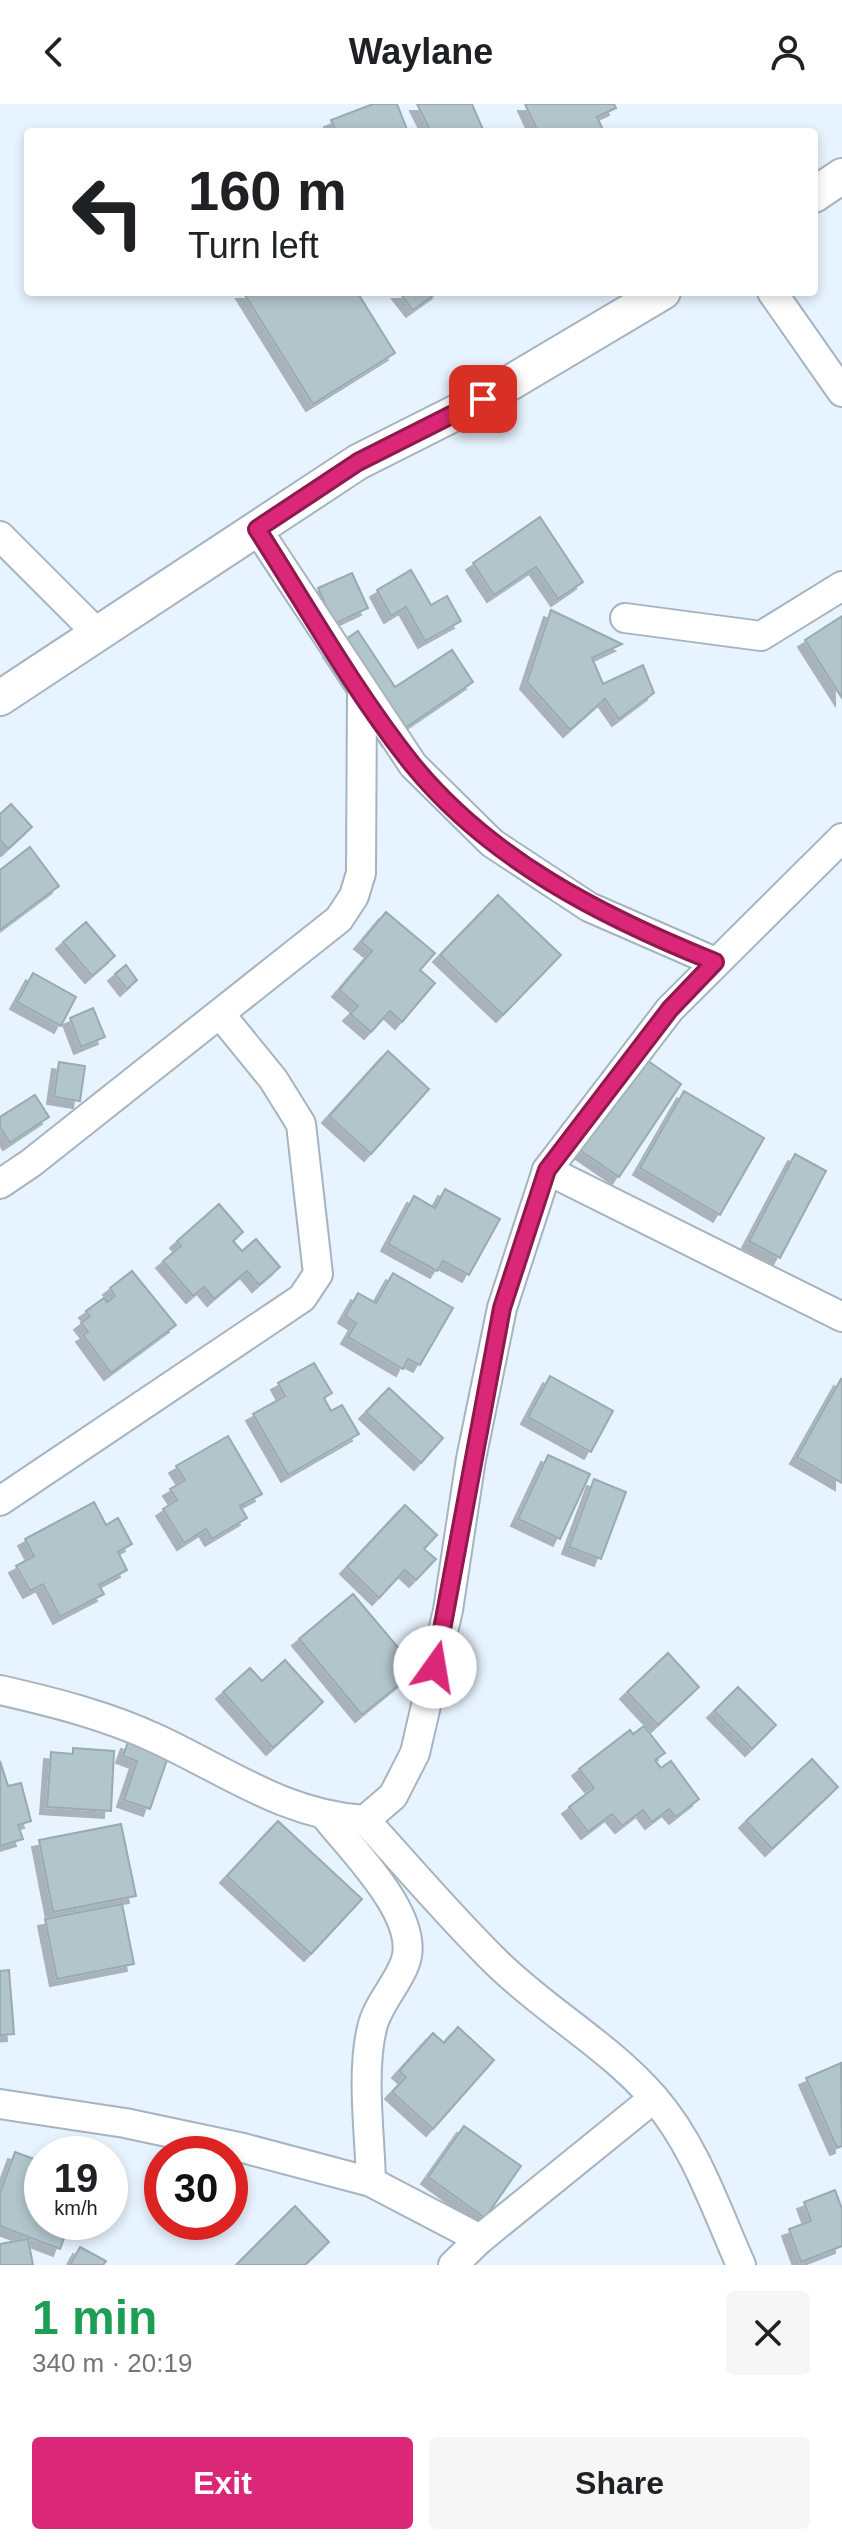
<!DOCTYPE html>
<meta charset="utf-8">
<style>
:root{--surface:#fff;--page:#f6f6f6;--text:#202124;--muted:#757577;--accent:#db2777}
body{margin:0;font-family:Helvetica,sans-serif;background:var(--page);color:var(--text);height:100vh;display:flex;flex-direction:column;font-size:30px;white-space:nowrap}
*{box-sizing:border-box;margin:0}
p{font-size:26px;color:var(--muted)}
.icon{flex:none;width:44px;height:44px;fill:none;stroke:currentColor;stroke-width:2;stroke-linecap:round;stroke-linejoin:round}
.map{position:relative;height:2161px;overflow:hidden}
.sheet{display:flex;flex-direction:column;background:var(--surface);flex:1}
.sheet>*{flex:none}
.guide{position:absolute;left:24px;top:24px;width:794px;height:168px;border-radius:8px;box-shadow:0 4px 12px #0003;background:#fff;color:var(--text);overflow:hidden}
.speed{position:absolute;left:24px;top:2032px;display:flex;gap:16px;font-size:40px;font-weight:700;text-align:center}
.speed>*{display:grid;place-content:center;width:104px;height:104px;border-radius:50%;background:var(--surface);box-shadow:0 4px 12px #0003;line-height:1}
.speed small{font-size:20px;font-weight:400}
.speed .limit{border:12px solid #d22;background:#fff;color:#111}
.pin{position:absolute;display:grid;place-items:center;width:68px;height:68px;color:#fff;margin:-34px;border-radius:16px;box-shadow:0 4px 12px #0006}
.me{position:absolute;width:88px;margin:-44px;rotate:13deg;stroke-linejoin:round;filter:drop-shadow(0 0 6px #0008)}
.turn{display:flex;align-items:center;gap:28px;height:168px;padding:0 32px;font-size:36px}
.turn .icon{width:104px;height:104px;stroke-width:2.5}
.turn b{display:block;font-size:56px;line-height:68px}
.round{display:grid;place-items:center;flex:none;width:84px;height:84px;border-radius:8px;background:var(--page)}
.overview{display:flex;align-items:center;justify-content:space-between;height:136px;padding:0 32px}
h1{font-size:48px;font-weight:800;line-height:60px;color:#1e9e55}
.primary-button{display:flex;gap:16px;margin-top:auto;padding:16px 32px}
.primary-button a{flex:1;height:92px;border-radius:8px;background:var(--accent);color:#fff;font-size:32px;font-weight:800;line-height:92px;text-align:center}
.primary-button a+a{background:var(--page);color:var(--text)}
header{display:flex;justify-content:space-between;align-items:center;height:104px;padding:0 32px;background:var(--surface);font-size:36px;font-weight:800}
.map>svg:first-child{display:block}
.building{fill:#b1c5cb;stroke:#97abb1;stroke-width:2;filter:url(#shadow)}
.lines{fill:none;stroke-linecap:round;stroke-linejoin:round}
.minor-casing{stroke:#a5b4c0;stroke-width:32}
.tertiary-casing{stroke:#a5b4c0;stroke-width:38}
.minor{stroke:#fff;stroke-width:28}
.tertiary{stroke:#fff;stroke-width:34}
.route-casing{stroke:#8e194d;stroke-width:20}
.route{stroke:#db2777;stroke-width:14}
</style>
<header><svg class="icon" aria-label="back" viewBox="0 0 24 24"><path d="M15 5l-7 7 7 7"/></svg>Waylane<svg class="icon" aria-label="person" viewBox="0 0 24 24"><circle cx="12" cy="8" r="4"/><path d="M4 21q1-7 8-7t8 7"/></svg></header>
<div class="map">
<svg width="842" height="2161" viewBox="0 0 842 2161">
<defs>
<filter id="shadow"><feDropShadow dx="-7" dy="7" stdDeviation="0" flood-color="#0004"/></filter>
</defs>
<rect width="100%" height="100%" fill="#e7f3fe"/>
<g class="building">
<path d="M373,0H397L408,28H336L331,16Z"/>
<path d="M417,0H472L484,28H431Z"/>
<path d="M525,0H614L616,4L597,13L604,28H538Z"/>
<path d="M243,188H357L395,249L313,300Z"/>
<path d="M399,188H438L413,206Z"/>
<path d="M540,413L583,478L558,495L536,463L494,491L473,459Z"/>
<path d="M411,466L431,501L447,492L461,517L425,537L406,503L391,512L377,486Z"/>
<path d="M352,469L368,504L334,520L318,484Z"/>
<path d="M551,506L622,540L592,554L603,580L643,561L654,589L619,615L605,595L570,626L527,578Z"/>
<path d="M842,512V594L805,536Z"/>
<path d="M358,527L395,583L452,546L473,578L389,635L330,546Z"/>
<path d="M11,700L32,723L8,745L0,736V710Z"/>
<path d="M30,743L59,782L0,826V766Z"/>
<path d="M498,791L561,851L503,911L440,851Z"/>
<path d="M386,808L435,849L420,866L435,879L402,918L390,907L371,928L350,910L358,902L339,886L372,847L361,838Z"/>
<path d="M86,818L115,852L92,872L63,838Z"/>
<path d="M126,861L137,876L127,885L115,870Z"/>
<path d="M33,869L76,893L61,922L17,898Z"/>
<path d="M93,904L105,933L81,943L70,914Z"/>
<path d="M388,947L429,985L371,1050L329,1012Z"/>
<path d="M641,952L681,980L619,1073L578,1045Z"/>
<path d="M59,958L85,962L80,997L54,993Z"/>
<path d="M684,987L764,1034L720,1111L640,1064Z"/>
<path d="M35,991L49,1013L10,1039L0,1023V1013Z"/>
<path d="M795,1050L826,1067L780,1154L749,1137Z"/>
<path d="M445,1085L500,1115L469,1171L443,1157L437,1167L388,1140L414,1092L435,1104Z"/>
<path d="M219,1100L243,1128L233,1137L242,1147L256,1135L280,1163L259,1181L247,1167L214,1195L204,1183L193,1192L163,1157L181,1142L177,1137Z"/>
<path d="M132,1167L176,1221L111,1269L83,1231L88,1228L81,1219L90,1212L86,1207L104,1194L107,1198L115,1192L110,1184Z"/>
<path d="M393,1169L453,1204L420,1261L408,1255L403,1265L348,1233L356,1219L345,1212L358,1189L376,1199Z"/>
<path d="M314,1259L332,1289L324,1294L331,1307L342,1301L359,1330L288,1371L253,1310L285,1292L278,1279Z"/>
<path d="M550,1272L613,1307L591,1348L528,1313Z"/>
<path d="M841,1275L842,1276V1379L797,1353Z"/>
<path d="M389,1284L443,1334L421,1359L366,1308Z"/>
<path d="M228,1332L262,1390L240,1402L247,1414L212,1435L206,1425L184,1439L163,1405L177,1396L170,1385L185,1376L176,1362Z"/>
<path d="M548,1351L590,1370L560,1435L518,1415Z"/>
<path d="M594,1375L626,1388L601,1455L569,1443Z"/>
<path d="M94,1398L106,1421L118,1414L132,1440L118,1448L127,1466L99,1481L104,1490L60,1513L43,1480L30,1487L16,1462L34,1452L25,1435Z"/>
<path d="M405,1401L437,1431L424,1445L436,1455L416,1476L405,1466L379,1494L347,1463Z"/>
<path d="M353,1490L417,1566L362,1611L299,1535Z"/>
<path d="M668,1549L699,1583L658,1621L627,1588Z"/>
<path d="M285,1556L323,1598L273,1644L223,1588L250,1564L262,1577Z"/>
<path d="M738,1583L776,1621L752,1645L714,1607Z"/>
<path d="M644,1622L665,1649L655,1656L661,1664L671,1657L699,1695L676,1713L669,1705L652,1718L643,1706L622,1722L612,1710L588,1728L569,1703L594,1684L579,1665L630,1626L633,1630Z"/>
<path d="M128,1638L168,1653L150,1705L124,1696L137,1657L123,1652Z"/>
<path d="M73,1644L114,1647L111,1707L47,1703L51,1648L73,1650Z"/>
<path d="M812,1655L838,1683L772,1745L746,1717Z"/>
<path d="M0,1657L8,1682L21,1679L31,1717L18,1721L23,1735L0,1742Z"/>
<path d="M278,1717L362,1795L311,1850L227,1772Z"/>
<path d="M121,1720L136,1792L53,1808L39,1736Z"/>
<path d="M122,1800L134,1860L57,1875L45,1815Z"/>
<path d="M9,1866L14,1930L0,1931V1867Z"/>
<path d="M458,1923L494,1956L433,2025L392,1988L406,1973L399,1967L433,1929L444,1939Z"/>
<path d="M841,1959L842,2042L837,2044L806,1974Z"/>
<path d="M464,2022L521,2062L485,2114L428,2073Z"/>
<path d="M15,2048L42,2058V2118H70L60,2145L0,2122V2089Z"/>
<path d="M835,2086L842,2105V2142L801,2158L789,2125L811,2117L804,2098Z"/>
<path d="M295,2102L329,2138L305,2161H236Z"/>
<path d="M28,2135L33,2161H0V2140Z"/>
<path d="M80,2143L106,2157L103,2161H70Z"/>
</g>
<g class="lines">
<g class="minor-casing">
<g id="minor">
<path d="M772,188L842,288"/>
<path d="M257,425L413,661L492,739L589,803L715,858"/>
<path d="M0,432L98,530"/>
<path d="M625,514L761,532L842,482"/>
<path d="M547,1066L842,1213"/>
<path d="M0,1080L31,1059L339,815L354,792L361,769L362,589"/>
<path d="M0,1397L302,1194L318,1170L301,1020L273,975L220,910"/>
<path d="M0,1586C53,1598 108,1612 157,1635C228,1668 285,1711 365,1716L393,1692L415,1649L448,1506L471,1355L502,1204L547,1066L670,905L842,734"/>
<path d="M327,1714C353,1747 422,1814 405,1859C397,1881 377,1901 372,1924C361,1969 370,2031 371,2078"/>
<path d="M365,1716C409,1764 451,1814 497,1859C547,1908 609,1942 654,1994C695,2041 716,2105 741,2161"/>
<path d="M0,2000L125,2019L243,2044L371,2078L480,2135"/>
<path d="M453,2161L480,2135L654,1994"/>
</g>
</g>
<g class="tertiary-casing">
<g id="tertiary">
<path d="M814,91L842,72"/>
<path d="M0,594L358,358L483,295L663,188"/>
</g>
</g>
<use href="#minor" class="minor"/>
<use href="#tertiary" class="tertiary"/>
</g>
<g class="lines">
<g class="route-casing">
<path id="route" d="M435,1563L502,1204L547,1066L670,905L715,858C603,813 490,756 412,660C354,587 307,503 257,425L358,358L483,295"/>
</g>
<use href="#route" class="route"/>
</g>
</svg>
<div class="speed"><div>19<small>km/h</small></div><div class="limit">30</div></div>
<div class="pin" style="left:483px;top:295px;background:#d93025"><svg class="icon" aria-label="arrive" viewBox="0 0 24 24"><path d="M6 21V4h12l-3 4 3 4H6"/></svg></div>
<svg class="me" style="left:435px;top:1563px" viewBox="-20 -20 40 40"><circle r="19" fill="#fff"/><path d="M0-13L10 11 0 6-10 11z" fill="#db2777"/></svg>
<div class="guide">
<div class="turn"><svg class="icon" aria-label="left" viewBox="0 0 24 24"><path d="M17 20v-9H6M10 6l-5 5 5 5"/></svg><div><b>160 m</b>Turn left</div></div>
</div>
</div>
<section class="sheet">
<div class="overview"><div><h1>1 min</h1><p>340 m · 20:19</p></div><a class="round"><svg class="icon" aria-label="close" viewBox="0 0 24 24"><path d="M6 6l12 12M18 6L6 18"/></svg></a></div>
<div class="primary-button"><a>Exit</a><a>Share</a></div>
</section>
